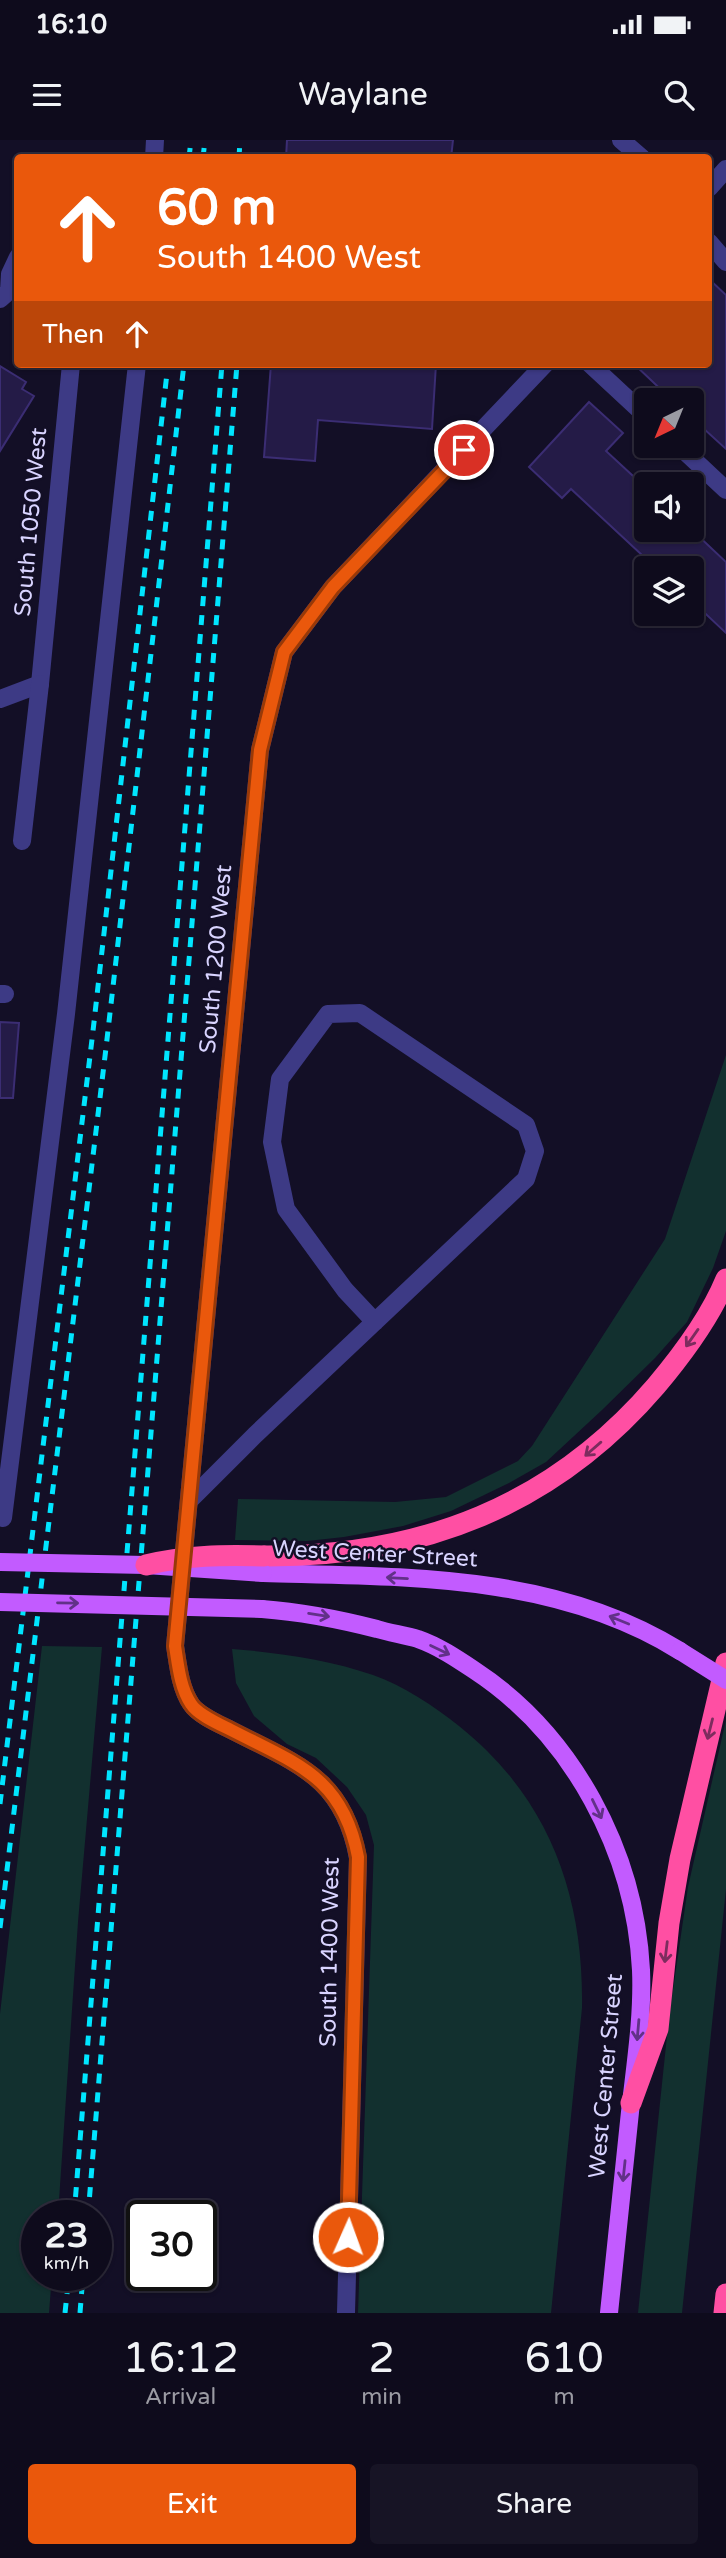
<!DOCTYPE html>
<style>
:root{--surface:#0e0b1c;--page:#171425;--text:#f1f3f6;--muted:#9b9ba3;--line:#2e2b3b;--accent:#ea580c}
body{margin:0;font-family:"Varela Round",sans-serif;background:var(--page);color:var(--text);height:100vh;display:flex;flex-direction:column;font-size:26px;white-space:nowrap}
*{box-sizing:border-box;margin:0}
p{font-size:23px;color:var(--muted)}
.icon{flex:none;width:38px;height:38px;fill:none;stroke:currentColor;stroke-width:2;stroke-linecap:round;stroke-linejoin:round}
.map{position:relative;height:2173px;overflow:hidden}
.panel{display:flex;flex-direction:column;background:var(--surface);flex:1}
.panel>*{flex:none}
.guide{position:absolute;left:14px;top:14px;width:698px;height:214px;border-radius:7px;box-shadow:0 2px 5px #0004,0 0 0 2px var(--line);background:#ea580c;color:#fff;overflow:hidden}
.needle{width:46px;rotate:223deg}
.fabs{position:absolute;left:634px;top:248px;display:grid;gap:14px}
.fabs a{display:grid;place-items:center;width:70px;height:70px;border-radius:7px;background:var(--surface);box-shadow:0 2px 5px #0004,0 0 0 2px var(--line);font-size:35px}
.speed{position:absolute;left:21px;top:2060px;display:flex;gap:14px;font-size:35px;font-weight:700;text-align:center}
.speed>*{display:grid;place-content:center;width:91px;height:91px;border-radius:50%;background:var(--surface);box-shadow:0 2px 5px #0004,0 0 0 2px var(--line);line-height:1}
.speed small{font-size:18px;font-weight:400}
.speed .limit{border:4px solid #111;border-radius:10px;background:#fff;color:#111}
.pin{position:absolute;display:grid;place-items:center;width:60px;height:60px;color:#fff;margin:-30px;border:4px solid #fff;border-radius:50%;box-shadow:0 2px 7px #0007}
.me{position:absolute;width:77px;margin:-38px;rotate:2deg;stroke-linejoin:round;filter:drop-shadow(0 0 5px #0008)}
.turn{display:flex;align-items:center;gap:24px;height:147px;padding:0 28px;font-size:32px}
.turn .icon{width:91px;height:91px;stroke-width:2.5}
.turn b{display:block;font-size:49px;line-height:60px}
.then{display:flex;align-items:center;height:66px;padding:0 28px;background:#0003;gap:14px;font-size:26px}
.eta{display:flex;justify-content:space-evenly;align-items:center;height:119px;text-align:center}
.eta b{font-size:42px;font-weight:600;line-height:49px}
.primary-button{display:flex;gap:14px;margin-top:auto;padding:14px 28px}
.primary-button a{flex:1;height:80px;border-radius:7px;background:var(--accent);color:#fff;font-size:28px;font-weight:600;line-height:80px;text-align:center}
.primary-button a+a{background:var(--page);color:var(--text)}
.status{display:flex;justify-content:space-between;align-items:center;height:49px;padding:0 35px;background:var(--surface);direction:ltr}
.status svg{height:19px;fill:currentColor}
header{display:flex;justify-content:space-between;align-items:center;height:91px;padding:0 28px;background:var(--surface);font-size:32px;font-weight:600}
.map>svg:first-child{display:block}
.green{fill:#12302f}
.building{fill:#241b47;stroke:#3b2d73;stroke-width:2}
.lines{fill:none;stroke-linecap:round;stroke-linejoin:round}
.minor{stroke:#3d3a85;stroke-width:18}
.major{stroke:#c25bff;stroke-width:18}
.highway{stroke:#ff4fa3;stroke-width:21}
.rail{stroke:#00e5ff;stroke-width:5;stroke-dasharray:10 9;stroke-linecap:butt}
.major-bridge{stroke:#c25bff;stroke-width:18}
.highway-bridge{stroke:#ff4fa3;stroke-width:21}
.oneway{stroke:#7d2c5e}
.oneway2{stroke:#623188}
.route-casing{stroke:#983908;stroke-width:18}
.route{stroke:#ea580c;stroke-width:12}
.labels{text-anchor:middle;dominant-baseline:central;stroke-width:5;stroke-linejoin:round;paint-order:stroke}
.street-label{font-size:23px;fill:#d9d4ff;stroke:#130f26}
</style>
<div class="status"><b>16:10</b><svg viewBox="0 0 49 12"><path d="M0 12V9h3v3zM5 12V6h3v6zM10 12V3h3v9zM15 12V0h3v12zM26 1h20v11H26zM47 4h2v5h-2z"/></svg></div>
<header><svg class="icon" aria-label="menu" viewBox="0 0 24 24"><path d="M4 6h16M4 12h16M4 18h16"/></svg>Waylane<svg class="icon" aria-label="search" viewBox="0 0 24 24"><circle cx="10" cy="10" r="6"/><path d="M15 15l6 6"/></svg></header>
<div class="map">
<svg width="726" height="2173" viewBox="0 0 726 2173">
<rect width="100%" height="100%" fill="#130f26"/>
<g class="green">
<path d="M726,915V1091L713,1128L687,1182L655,1218L602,1270L546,1322L509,1343L451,1371L403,1386L344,1397L307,1401L235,1400L238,1359L395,1362L446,1357L518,1321L532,1306L665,1099Z"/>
<path d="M42,1506L102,1507L78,1782L58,2075L37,2076V2135H52L49,2173H0V1874Z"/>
<path d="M232,1509C275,1512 331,1520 373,1535C404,1546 434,1566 459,1586C549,1658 584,1755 582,1868L551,2173H358L374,1705L366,1675L347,1647L316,1618L287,1604L254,1576L236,1543Z"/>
<path d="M726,1580V1749L682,2173H638L669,1877L688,1747Z"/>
</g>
<g class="building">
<path d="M287,0H453L451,18H286Z"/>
<path d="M709,139L726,155V309L691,277V261H673L634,224H709Z"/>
<path d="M271,224H436L432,289L318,280L315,321L264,317Z"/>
<path d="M0,226L26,242L22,249L34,256L0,311Z"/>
<path d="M589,262L623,293L606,311L646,348V390H692L726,422V493L691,460V429H657L571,349L562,358L529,327Z"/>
<path d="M0,882L19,883L13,958H0Z"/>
</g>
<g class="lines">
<g class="minor">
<path d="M621,0L642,18"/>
<path d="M154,18L155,0"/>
<path d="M709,48L726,29"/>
<path d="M709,102L726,122"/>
<path d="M0,159L9,151L10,134L18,117"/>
<path d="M590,224L646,276"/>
<path d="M679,306L726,350"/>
<path d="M0,559L40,544L71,224"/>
<path d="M22,701L40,544"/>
<path d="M0,854H5"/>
<path d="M190,1360L255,1295L526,1039L535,1011L526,985L360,873L328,874L280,939L272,1002L286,1069L345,1150L375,1182"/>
<path d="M3,1378L66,874L137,224"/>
<path d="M346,2173L358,1718C343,1637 297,1624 231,1590C219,1584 198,1575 191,1564C180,1548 178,1524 175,1506L260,610L284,512L333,447L545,224"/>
</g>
<g class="major">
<path d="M263,1433C404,1437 555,1433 680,1511"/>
<path d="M262,1469C302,1472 338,1479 377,1489C390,1493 405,1495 418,1499C438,1506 456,1518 474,1530C573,1595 635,1712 641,1830C643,1877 635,1926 630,1972C623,2039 616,2106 609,2173"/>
</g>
<g class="highway">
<path d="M264,1416C421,1417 553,1366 656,1246C683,1214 710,1178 726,1139"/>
<path d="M631,1963L658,1889L669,1783L680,1719L726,1523"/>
<path d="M724,2173L726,2154"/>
</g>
<g class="rail">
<path d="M189,18L191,0"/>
<path d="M203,18L205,0"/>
<path d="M239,18L240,0"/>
<path d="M0,1664L93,891L168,224"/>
<path d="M0,1788L106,908L184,224"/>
<path d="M74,2076L222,224"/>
<path d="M88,2076L237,224"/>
<path d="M65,2173L69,2135"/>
<path d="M80,2173L83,2135"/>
</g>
<g class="major-bridge">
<path d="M0,1422L146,1425L263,1433"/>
<path d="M0,1462L262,1469"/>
<path d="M680,1511L726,1540"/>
</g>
<path class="highway-bridge" d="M146,1425C185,1415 224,1415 264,1416"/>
</g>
<defs><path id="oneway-shaft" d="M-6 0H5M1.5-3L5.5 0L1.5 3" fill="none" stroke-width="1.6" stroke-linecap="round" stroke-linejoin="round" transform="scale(1.75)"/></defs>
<g class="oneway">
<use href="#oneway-shaft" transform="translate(692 1198) rotate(125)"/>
<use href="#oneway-shaft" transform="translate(593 1309) rotate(139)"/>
<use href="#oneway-shaft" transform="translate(710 1589) rotate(104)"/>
<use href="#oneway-shaft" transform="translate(666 1812) rotate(97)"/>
</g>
<g class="oneway2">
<use href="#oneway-shaft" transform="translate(397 1438) rotate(-177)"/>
<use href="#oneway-shaft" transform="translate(68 1463) rotate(1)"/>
<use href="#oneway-shaft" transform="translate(319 1475) rotate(9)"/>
<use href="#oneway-shaft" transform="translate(619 1480) rotate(-158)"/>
<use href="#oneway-shaft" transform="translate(440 1510) rotate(26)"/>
<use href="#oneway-shaft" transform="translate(597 1669) rotate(64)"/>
<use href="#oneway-shaft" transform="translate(638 1890) rotate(95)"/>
<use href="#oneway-shaft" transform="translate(624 2031) rotate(96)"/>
</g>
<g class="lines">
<g class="route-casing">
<path id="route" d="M348,2097L358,1717C343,1637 297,1624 231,1590C219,1584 198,1575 191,1564C180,1548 178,1524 175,1506L260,610L284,512L333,447L464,310"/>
</g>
<use href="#route" class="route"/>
</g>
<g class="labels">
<g class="street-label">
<text transform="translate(31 382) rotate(-85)">South 1050 West</text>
<text transform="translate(216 819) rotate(-85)">South 1200 West</text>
<text transform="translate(375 1414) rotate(3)">West Center Street</text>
<text transform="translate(330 1812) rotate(-89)">South 1400 West</text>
<text transform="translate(606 1936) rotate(-85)">West Center Street</text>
</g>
</g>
</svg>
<div class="fabs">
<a><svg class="needle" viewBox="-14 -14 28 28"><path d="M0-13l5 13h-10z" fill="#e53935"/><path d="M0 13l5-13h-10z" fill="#9b9ba3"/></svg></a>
<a><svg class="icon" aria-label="sound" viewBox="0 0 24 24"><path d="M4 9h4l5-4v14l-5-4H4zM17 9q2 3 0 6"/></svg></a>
<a><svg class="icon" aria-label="layers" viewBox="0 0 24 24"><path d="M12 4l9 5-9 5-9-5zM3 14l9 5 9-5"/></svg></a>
</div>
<div class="speed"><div>23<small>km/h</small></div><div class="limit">30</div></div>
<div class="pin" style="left:464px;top:310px;background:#d93025"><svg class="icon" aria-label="arrive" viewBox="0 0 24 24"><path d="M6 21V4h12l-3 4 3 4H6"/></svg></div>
<svg class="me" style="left:348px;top:2097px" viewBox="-20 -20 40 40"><circle r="17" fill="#ea580c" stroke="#fff" stroke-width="3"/><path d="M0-11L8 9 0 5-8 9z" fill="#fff"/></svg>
<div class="guide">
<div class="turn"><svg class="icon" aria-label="ahead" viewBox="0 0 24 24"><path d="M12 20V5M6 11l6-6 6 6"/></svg><div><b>60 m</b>South 1400 West</div></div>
<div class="then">Then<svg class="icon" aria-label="ahead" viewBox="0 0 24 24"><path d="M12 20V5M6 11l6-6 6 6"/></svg></div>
</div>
</div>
<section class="panel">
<div class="eta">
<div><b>16:12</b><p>Arrival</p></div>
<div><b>2</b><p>min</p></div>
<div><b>610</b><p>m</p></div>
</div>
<div class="primary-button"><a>Exit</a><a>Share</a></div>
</section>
